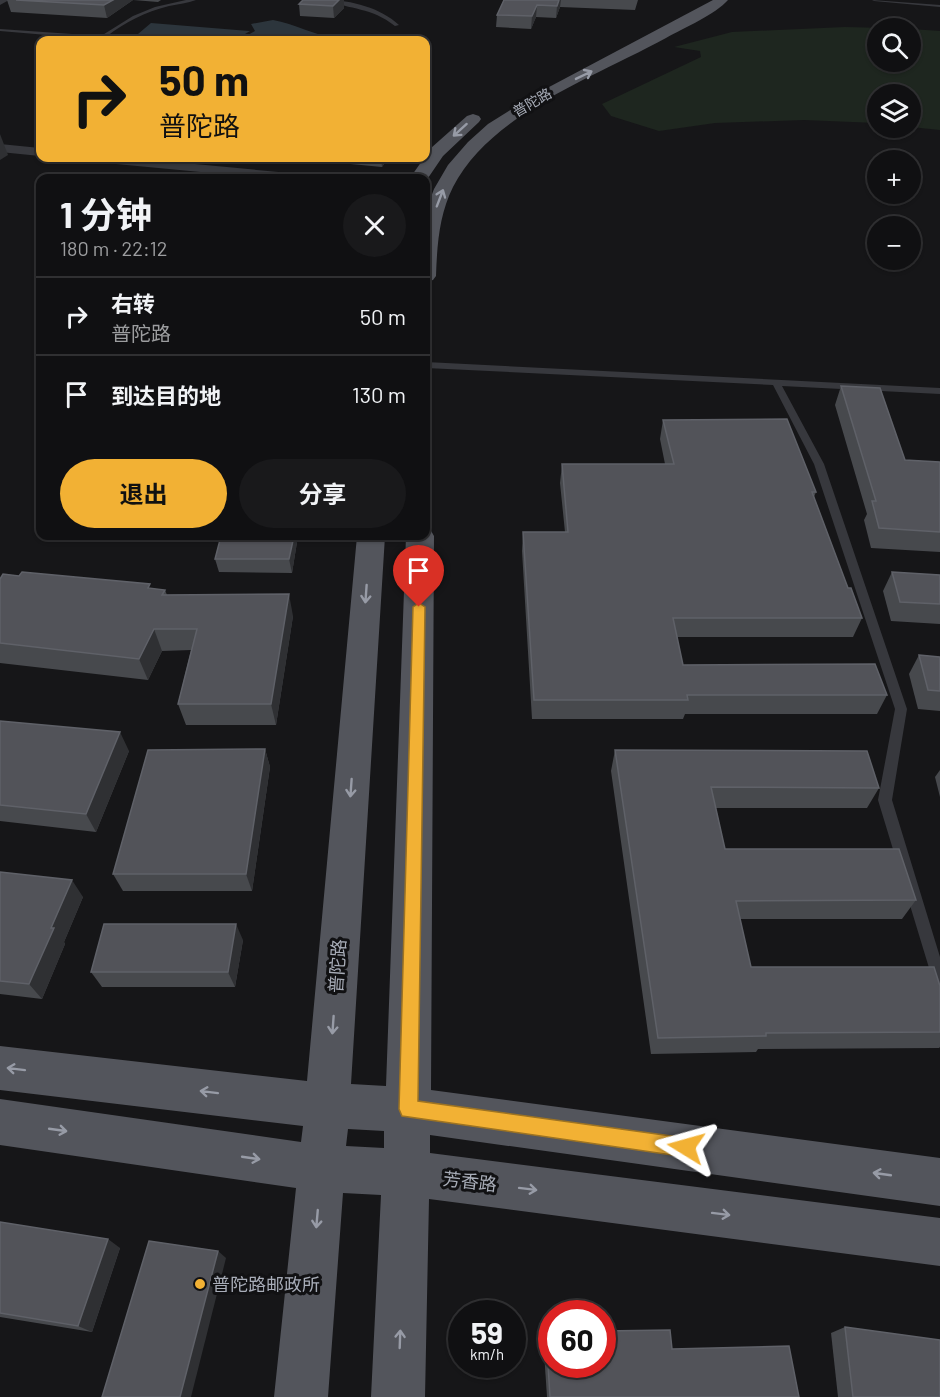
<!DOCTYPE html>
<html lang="zh">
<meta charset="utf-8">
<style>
:root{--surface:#101012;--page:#19191b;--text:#f1f3f6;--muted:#9c9d9f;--line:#303032;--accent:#f2b134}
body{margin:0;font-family:Barlow,"Noto Sans SC",sans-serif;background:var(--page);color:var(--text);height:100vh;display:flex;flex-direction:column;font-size:22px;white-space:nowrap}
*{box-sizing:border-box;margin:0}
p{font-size:20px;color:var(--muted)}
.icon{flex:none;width:33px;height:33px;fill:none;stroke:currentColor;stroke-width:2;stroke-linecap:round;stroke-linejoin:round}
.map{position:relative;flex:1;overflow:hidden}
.details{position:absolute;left:36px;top:174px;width:394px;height:366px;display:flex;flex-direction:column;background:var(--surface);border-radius:12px;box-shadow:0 2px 4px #0004,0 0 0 2px var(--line)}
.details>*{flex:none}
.top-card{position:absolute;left:36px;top:36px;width:394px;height:126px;border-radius:12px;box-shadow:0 2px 4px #0004,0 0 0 2px var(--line);background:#f2b134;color:#111;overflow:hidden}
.buttons{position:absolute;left:867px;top:18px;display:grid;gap:12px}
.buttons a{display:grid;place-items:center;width:54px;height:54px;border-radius:50%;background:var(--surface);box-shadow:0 2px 4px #0004,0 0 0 2px var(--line);font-size:30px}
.speed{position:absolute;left:448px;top:1300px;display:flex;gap:12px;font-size:30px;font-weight:700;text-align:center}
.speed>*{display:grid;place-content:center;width:78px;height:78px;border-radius:50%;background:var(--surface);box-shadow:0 2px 4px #0004,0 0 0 2px var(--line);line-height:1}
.speed small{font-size:15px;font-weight:400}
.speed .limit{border:9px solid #d22;background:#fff;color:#111}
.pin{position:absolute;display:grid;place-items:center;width:51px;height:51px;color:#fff;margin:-62px -26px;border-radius:50% 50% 50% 0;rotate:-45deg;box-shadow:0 0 6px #0007}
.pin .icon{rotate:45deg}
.me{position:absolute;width:66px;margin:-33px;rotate:278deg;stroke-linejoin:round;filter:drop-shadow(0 0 4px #0008)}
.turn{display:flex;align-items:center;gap:21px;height:126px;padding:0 24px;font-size:27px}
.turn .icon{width:78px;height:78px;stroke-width:2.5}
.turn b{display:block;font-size:42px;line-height:51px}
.round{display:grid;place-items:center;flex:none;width:63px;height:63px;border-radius:32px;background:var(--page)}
.overview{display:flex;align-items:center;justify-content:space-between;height:102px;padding:0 24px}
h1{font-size:36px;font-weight:700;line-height:45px}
.action{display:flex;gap:12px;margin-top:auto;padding:12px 24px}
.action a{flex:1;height:69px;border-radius:36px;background:var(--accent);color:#111;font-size:24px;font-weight:700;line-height:69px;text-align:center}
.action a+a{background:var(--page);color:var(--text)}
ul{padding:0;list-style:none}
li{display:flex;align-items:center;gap:18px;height:78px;padding:0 24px;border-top:2px solid var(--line)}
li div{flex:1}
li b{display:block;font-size:22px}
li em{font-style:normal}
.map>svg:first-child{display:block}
.green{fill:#1e261f}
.water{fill:#2c353c}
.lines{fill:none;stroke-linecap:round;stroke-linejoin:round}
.lane{fill:#37383d;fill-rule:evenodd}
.street{fill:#37383d;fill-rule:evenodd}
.primary{fill:#53555c;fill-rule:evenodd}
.wall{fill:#47494d}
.shaded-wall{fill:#2f3033}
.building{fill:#525359;stroke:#5f6168;stroke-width:1.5}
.oneway{stroke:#979ba6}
.route{fill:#f2b134;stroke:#9d7322;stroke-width:1.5}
.poi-dot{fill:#f2b134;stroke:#111113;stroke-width:2}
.labels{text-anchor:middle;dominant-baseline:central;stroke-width:6;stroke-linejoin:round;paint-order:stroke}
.far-street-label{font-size:14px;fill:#a8adb8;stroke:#111113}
.near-street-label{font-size:18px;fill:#a8adb8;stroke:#111113}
.near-poi-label{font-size:18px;fill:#a8adb8;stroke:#111113;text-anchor:start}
</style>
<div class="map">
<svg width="940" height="1397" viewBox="0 0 940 1397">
<rect width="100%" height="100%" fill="#161618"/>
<path class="green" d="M845,27L885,28H878V62H910L911,29L940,31V130L911,127L910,94H878L877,123L804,120L715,123L659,131L611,116L602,104L701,57L700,51L674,47L732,32Z"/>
<g class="water">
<path d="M273,20C294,24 316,35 338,40H239L255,31L251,24Z"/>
<path d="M151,23L249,31H250L235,40L138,34Z"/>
</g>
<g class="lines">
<g class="lane">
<path d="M186,0H196C188,3 178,4 169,6C145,12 125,22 106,37V40L0,31V29L101,36L133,16L155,7Z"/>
<path d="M326,0C351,0 381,8 399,25L395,26C371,7 351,10 326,0Z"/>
<path d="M872,0L940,5V7L874,1Z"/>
<path d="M426,362L940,388V394L782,386L824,464L907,709L892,800L940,957V988L935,986L933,981L878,800L895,709L814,464L773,385L426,368Z"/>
</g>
<g class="street">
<path d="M0,0H9L0,5Z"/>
<path d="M0,144L40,148V156L0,152Z"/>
<path d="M89,158H131L300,174L307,178H263L95,162Z"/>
</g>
<g class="primary">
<path d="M713,0H728C716,14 684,28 666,38C597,76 491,113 453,187C439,215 437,246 436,276L433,280L426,282V210L434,189L448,165L468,142L488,124L534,95Z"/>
<path d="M473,114L479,116L481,119L479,122L443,156L426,181V178H410L431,148L467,116Z"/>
<path d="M426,528L430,529L434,536L431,1090L940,1158V1206L430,1135V1153L940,1218V1266L429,1199L425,1397H371L381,1195L343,1193L328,1397H274L296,1188L0,1145V1099L301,1142L303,1126L0,1090V1046L307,1081L357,536H385L351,1084L386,1086L406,536H426ZM348,1129L384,1131V1148L346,1146Z"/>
</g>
</g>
<g class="wall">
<path d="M7,0H161L158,2L133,0L107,18L11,12Z"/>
<path d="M303,0L344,8L334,18L300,16L299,4Z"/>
<path d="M504,0H638L635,10L560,7L556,18L536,17L531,29L496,27L497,15Z"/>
<path d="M304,158H388L382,167L319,161V160Z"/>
<path d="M841,386L905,460L940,462V552L871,548L864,520L867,514L835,405Z"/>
<path d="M663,420L816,492L814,497L848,588L862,618L853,637H677L683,665L887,695L877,714H685L683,719H532L522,551L523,532H565L560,483L562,464H665L660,439Z"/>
<path d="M297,542L292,573L219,572L215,559Z"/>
<path d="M892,572L940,575V624L891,621L883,591Z"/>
<path d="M0,579L165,590L167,595L293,616L276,725H186L178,704L191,650L162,651L148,680L0,663Z"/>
<path d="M919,655L940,657V711L918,709L909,674Z"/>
<path d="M0,721L129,751L96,832L0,821Z"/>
<path d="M265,749L270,767L252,891H123L113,874Z"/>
<path d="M615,750L879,788L867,808H716L725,849L916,900L902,919H740L751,967L940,986V1047L939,1048L758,1049L756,1052L651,1054L611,771Z"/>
<path d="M940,770V797L935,777Z"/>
<path d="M0,872L83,897L64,942L65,944L42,999L0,994Z"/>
<path d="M243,940L235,987H102L91,972Z"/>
<path d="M0,1222L120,1248L92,1332L0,1317Z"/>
<path d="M845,1327L940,1397H838L831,1333Z"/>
<path d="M546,1332L672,1349L799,1397H547L543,1337Z"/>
</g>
<g class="shaded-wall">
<path d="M113,0H133L107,18L104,5Z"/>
<path d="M339,0H344V8L334,18L333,6Z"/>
<path d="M559,0H561L560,7L556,18L557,6Z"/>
<path d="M537,5L536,17L531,29L532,16Z"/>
<path d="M0,134L8,155L0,160Z"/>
<path d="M381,158H388L382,167Z"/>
<path d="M294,536H296L297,542L292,573L289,559Z"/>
<path d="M289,594L293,616L276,725L271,704Z"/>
<path d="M154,629L162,651L148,680L139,659Z"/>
<path d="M120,732L129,751L96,832L86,814Z"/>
<path d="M265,749L270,767L252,891L246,874Z"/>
<path d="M72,880L83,897L64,942L65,944L42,999L29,984L51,928Z"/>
<path d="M236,924L243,940L235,987L228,972Z"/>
<path d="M108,1239L120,1248L92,1332L78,1326Z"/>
<path d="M218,1251L226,1258L191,1397H180Z"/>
</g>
<g class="building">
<path d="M16,0H113L104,5Z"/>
<path d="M303,0H339L333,6L299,4Z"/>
<path d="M504,0H559L557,6L537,5L532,16L497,15Z"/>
<path d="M841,386L880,388L905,460L940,462V532L879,528L872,501H876Z"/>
<path d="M787,419L816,492H812L848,588H851L862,618H673L683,665L875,664L887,695H687L688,700H534L523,532H568L562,464H674L663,420Z"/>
<path d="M221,536H294L289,559H215Z"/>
<path d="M22,572L150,584L148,588L165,590L162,595L289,594L271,704H178L197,629H154L139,659L0,643V579L3,574L19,576Z"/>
<path d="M892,572L940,575V604L900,602Z"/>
<path d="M919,655L940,657V691L928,690Z"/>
<path d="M0,721L120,732L86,814L0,805Z"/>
<path d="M265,749L246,874H113L148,750Z"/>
<path d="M615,750L867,751L879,788L711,787L725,849H899L916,900L736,901L751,967H934L940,986V1032L766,1033V1036L658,1038Z"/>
<path d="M0,872L72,880L51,928H54L29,984L0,981Z"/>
<path d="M104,924H236L228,972H91Z"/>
<path d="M0,1222L108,1239L78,1326L0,1313Z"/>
<path d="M149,1241L218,1251L180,1397H102Z"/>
<path d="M845,1327L940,1340V1397H853Z"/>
<path d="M670,1330L672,1349L789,1346L799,1397H550L546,1332H552V1365H603V1331Z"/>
</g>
<defs><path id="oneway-shaft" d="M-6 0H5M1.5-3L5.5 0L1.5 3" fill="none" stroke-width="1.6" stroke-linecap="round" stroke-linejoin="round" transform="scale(1.5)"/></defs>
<g class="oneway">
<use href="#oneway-shaft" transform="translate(584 75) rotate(-26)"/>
<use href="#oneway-shaft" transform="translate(460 130) rotate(138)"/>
<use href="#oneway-shaft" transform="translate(440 198) rotate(-69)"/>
<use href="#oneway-shaft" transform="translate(366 594) rotate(94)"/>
<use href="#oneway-shaft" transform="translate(351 788) rotate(94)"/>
<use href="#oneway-shaft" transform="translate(333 1025) rotate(94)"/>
<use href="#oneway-shaft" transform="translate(16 1069) rotate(-173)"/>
<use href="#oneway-shaft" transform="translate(209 1092) rotate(-173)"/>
<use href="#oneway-shaft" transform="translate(58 1130) rotate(8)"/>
<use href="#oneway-shaft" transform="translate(251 1158) rotate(8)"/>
<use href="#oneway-shaft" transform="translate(882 1174) rotate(-172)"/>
<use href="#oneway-shaft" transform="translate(528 1189) rotate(7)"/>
<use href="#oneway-shaft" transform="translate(721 1214) rotate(7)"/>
<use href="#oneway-shaft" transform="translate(317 1219) rotate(95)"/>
<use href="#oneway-shaft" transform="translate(400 1339) rotate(-88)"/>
</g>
<path class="route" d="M419,603L425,607L418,1101L686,1138L693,1140L695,1147L693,1154L686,1157L402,1116L399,1109L413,607Z"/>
<circle class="poi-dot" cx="200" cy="1284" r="6"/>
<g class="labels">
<g class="far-street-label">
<text transform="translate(532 102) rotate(-30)">普陀路</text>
</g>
<g class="near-street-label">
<text transform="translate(337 966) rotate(-86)">普陀路</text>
<text transform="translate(470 1181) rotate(7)">芳香路</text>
</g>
<g class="near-poi-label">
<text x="212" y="1284">普陀路邮政所</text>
</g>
</g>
</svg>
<div class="buttons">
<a><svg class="icon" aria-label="search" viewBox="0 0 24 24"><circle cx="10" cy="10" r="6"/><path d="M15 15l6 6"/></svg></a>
<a><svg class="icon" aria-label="layers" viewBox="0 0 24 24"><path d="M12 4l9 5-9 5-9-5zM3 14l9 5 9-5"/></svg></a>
<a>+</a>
<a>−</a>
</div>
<div class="speed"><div>59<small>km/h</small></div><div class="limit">60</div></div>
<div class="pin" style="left:419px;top:607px;background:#d93025"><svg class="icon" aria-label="arrive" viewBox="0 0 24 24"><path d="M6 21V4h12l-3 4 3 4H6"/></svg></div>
<svg class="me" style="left:686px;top:1147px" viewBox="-20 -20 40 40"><path d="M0-17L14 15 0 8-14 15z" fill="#f2b134" stroke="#fff" stroke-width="4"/></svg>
<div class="top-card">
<div class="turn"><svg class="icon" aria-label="right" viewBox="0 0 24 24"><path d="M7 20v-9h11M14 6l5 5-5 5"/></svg><div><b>50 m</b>普陀路</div></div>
</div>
<section class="details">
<div class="overview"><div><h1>1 分钟</h1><p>180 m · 22:12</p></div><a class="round"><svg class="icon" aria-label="close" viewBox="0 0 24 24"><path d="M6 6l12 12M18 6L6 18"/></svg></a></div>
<ul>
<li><svg class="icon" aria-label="right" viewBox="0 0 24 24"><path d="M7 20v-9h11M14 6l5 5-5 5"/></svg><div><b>右转</b><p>普陀路</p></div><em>50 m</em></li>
<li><svg class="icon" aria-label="arrive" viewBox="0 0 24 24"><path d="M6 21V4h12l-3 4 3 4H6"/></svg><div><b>到达目的地</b></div><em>130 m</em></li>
</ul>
<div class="action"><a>退出</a><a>分享</a></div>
</section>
</div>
